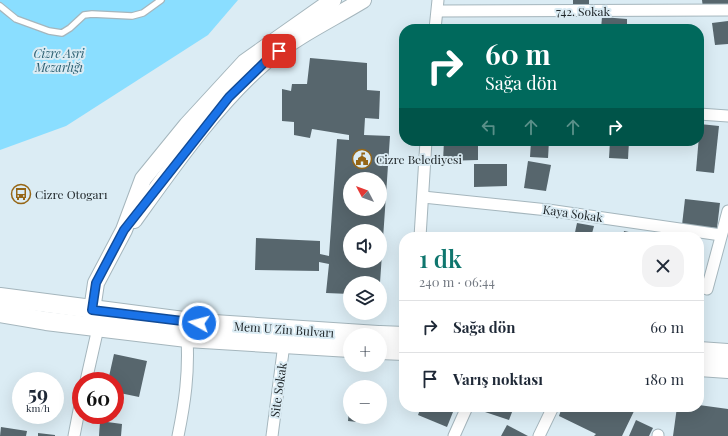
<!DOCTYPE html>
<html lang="tr">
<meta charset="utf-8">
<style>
:root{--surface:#fff;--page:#f2f2f3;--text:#1f2937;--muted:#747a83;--line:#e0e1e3;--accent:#0f766e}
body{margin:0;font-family:"Playfair Display",serif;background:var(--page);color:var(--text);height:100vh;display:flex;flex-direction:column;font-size:15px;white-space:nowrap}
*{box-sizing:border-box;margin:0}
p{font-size:13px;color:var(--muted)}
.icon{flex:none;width:22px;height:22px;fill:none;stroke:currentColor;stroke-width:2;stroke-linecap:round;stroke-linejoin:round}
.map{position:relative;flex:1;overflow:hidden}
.panel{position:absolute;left:399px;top:232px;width:305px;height:180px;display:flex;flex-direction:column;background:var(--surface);border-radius:16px;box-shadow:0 4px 16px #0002}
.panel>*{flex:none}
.guide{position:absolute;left:399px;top:24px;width:305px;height:122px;border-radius:16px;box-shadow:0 4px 16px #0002;background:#00695c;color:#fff;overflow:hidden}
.needle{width:26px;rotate:311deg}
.buttons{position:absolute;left:343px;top:172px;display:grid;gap:8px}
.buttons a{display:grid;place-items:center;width:44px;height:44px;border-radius:50%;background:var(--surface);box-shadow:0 4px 16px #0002;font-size:20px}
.speed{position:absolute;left:12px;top:372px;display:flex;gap:8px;font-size:20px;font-weight:700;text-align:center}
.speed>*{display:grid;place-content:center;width:52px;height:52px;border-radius:50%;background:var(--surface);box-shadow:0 4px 16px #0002;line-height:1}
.speed small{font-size:10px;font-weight:400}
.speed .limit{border:6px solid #d22;background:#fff;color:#111}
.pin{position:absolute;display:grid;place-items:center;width:34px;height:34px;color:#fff;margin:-17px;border-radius:8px;box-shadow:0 2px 6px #0006}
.me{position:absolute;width:44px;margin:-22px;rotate:277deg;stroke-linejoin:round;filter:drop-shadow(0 0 3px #0008)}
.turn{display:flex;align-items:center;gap:14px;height:84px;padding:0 20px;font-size:18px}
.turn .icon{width:52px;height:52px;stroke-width:2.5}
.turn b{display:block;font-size:28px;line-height:34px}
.lanes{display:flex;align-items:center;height:38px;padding:0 20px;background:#0003;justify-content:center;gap:20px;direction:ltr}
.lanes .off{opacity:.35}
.round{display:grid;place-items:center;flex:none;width:42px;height:42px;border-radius:16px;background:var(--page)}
.overview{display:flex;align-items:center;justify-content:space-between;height:68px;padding:0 20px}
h1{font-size:24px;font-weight:600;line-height:30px;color:var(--accent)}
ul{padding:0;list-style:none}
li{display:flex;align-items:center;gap:12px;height:52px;padding:0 20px;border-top:1px solid var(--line)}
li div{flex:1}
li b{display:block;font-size:15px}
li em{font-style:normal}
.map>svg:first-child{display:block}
.green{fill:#8adeff}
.building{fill:#57666d;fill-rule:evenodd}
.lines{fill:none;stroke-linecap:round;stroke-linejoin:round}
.lane-casing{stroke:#a5b6bd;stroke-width:8}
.street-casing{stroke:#a5b6bd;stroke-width:13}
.secondary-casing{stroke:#a5b6bd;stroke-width:18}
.primary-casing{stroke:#a5b6bd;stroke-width:20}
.lane{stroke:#fff;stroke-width:5.5}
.street{stroke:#fff;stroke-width:11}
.secondary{stroke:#fff;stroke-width:16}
.primary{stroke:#fff;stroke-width:18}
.route-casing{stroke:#114b97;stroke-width:10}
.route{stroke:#1a73e8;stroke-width:7}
.labels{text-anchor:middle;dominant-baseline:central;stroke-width:4;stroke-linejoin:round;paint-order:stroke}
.street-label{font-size:12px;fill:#20272a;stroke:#dbecf4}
.park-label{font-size:12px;font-style:italic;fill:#2b5e70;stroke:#dbecf4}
.poi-label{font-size:12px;fill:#20272a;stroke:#dbecf4;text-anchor:start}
</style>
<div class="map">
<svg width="728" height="436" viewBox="0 0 728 436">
<rect width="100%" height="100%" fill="#dbecf4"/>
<path class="green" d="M0,0H238L208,35L66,126L0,150Z"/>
<g class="building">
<rect x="573" y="0" width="16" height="4"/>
<path d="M702,0H728V6L703,8Z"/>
<path d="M602,17L627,19V29H601Z"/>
<path d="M728,21V44L715,45L712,23Z"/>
<path d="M310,58L367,63V90L380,91L379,119L365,118L364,135L390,136L380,283H350V294L326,293L329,264L319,262V271L255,270L256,238L320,241V254L329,256L337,139L349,140V135L312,129L310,138L294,135V122L282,121V89L291,91L292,84H307ZM350,179H380V209H350ZM350,231H380V261H350Z"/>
<path d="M700,124L719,126L714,173L696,171Z"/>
<path d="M444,141H478V160L443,161Z"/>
<path d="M531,141H549L548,158L530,157Z"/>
<path d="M610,141H629L628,159L609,158Z"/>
<path d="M528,161L551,165L546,191L524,188Z"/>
<path d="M474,164H507V186L474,187Z"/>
<path d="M685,199L720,203L717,228L682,225Z"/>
<path d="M577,223L594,226L591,237H574Z"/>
<path d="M624,231L643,235L642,237H623Z"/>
<path d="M114,354L147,361L139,397L115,392V381H108Z"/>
<path d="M352,384L368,386V387H352Z"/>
<path d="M699,405L728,409V436H673L677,407H699Z"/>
<path d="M421,407H455L447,427L418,415Z"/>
<path d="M477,407H514L509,420L476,409Z"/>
<path d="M562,407H636L622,436H594L596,434L559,416Z"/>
<path d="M349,409L350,417H368L367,423L348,421Z"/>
<path d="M636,420L653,428L649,436H629Z"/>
<path d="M100,421L122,424L121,436H99Z"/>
<path d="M507,425L528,436H501Z"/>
<path d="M1,427L27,431L26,436H0Z"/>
<path d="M38,433L55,435V436H38Z"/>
</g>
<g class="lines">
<g class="lane-casing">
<path id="lane" d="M0,6L16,19L49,31L62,33L70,28L84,15L92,14L132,16L143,13L161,0"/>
</g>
<g class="street-casing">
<g id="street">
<path d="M438,11L728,10"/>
<path d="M435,29L438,0"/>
<path d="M699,114L728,116"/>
<path d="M423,197L548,210L721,235"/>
<path d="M420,237L426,141"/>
<path d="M707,289L728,211"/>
<path d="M86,381L98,328"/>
<path d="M74,436L81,400"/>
<path d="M178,436C185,402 189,373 187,338"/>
<path d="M272,436L284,344"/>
<path d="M454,436L467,407"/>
<path d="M539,436L553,407"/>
<path d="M658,436V435"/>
</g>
</g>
<g class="secondary-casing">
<g id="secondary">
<path d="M134,220C172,167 218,101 268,59C298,35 330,20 363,0"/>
<path d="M92,310L96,283L124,230L143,179L187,125L245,62L333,0"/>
</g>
</g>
<g class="primary-casing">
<g id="primary">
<path d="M0,297L199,323L378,335"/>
<path d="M0,313L46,321L187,338L350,348"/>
<path d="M380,335L404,336"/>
<path d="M380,350L404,351"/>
<path d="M699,351L728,353"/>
<path d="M699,367L728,369"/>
</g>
</g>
<use href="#lane" class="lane"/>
<use href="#street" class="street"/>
<use href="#secondary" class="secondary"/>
<use href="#primary" class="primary"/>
</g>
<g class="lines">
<g class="route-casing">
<path id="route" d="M199,323L92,310L96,283L124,230L229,97L267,60L279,51"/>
</g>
<use href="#route" class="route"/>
</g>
<defs>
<g id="civic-ring" transform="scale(1)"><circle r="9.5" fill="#dbecf4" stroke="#966616" stroke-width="1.5"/><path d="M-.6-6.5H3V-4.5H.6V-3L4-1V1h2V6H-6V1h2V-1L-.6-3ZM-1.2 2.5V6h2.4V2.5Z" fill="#966616"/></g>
<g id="bus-ring" transform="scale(1)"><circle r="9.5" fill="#dbecf4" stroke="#966616" stroke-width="1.5"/><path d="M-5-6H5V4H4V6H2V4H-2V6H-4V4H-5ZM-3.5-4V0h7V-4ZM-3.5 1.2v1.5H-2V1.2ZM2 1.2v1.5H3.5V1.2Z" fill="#966616"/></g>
</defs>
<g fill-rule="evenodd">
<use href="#civic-ring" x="362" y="159"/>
<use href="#bus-ring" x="21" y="194"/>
</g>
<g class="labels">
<g class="street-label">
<text x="583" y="11">742. Sokak</text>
<text transform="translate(573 213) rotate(8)">Kaya Sokak</text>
<text transform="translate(284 329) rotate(4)">Mem U Zin Bulvarı</text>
<text transform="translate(278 390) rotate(-82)">Site Sokak</text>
</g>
<g class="park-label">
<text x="59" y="53">Cizre Asri<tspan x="59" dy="14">Mezarlığı</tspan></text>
</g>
<g class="poi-label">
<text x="376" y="159">Cizre Belediyesi</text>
<text x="35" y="194">Cizre Otogarı</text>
</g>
</g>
</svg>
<div class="buttons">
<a><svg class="needle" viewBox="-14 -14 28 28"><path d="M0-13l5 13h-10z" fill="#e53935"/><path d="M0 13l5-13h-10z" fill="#747a83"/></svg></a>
<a><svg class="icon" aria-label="sound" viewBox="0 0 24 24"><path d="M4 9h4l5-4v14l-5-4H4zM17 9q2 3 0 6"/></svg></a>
<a><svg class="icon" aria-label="layers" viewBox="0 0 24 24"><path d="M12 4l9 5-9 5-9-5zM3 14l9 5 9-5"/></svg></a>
<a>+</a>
<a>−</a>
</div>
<div class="speed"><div>59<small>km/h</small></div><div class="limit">60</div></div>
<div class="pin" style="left:279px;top:51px;background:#d93025"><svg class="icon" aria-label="arrive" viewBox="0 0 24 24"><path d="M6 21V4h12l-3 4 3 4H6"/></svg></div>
<svg class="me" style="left:199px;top:323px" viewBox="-20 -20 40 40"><circle r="17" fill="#1a73e8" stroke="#fff" stroke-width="3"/><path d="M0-11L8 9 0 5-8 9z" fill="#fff"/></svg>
<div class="guide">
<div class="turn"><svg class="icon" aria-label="right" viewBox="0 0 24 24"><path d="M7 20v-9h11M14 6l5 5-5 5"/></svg><div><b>60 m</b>Sağa dön</div></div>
<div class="lanes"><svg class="icon off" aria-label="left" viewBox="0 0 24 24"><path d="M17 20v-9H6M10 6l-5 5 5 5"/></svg><svg class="icon off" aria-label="ahead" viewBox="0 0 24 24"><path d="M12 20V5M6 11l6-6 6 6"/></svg><svg class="icon off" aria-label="ahead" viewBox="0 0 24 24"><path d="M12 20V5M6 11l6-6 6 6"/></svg><svg class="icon" aria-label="right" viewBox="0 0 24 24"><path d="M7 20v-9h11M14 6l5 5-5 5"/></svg></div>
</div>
<section class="panel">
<div class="overview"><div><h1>1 dk</h1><p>240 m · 06:44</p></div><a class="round"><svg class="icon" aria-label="close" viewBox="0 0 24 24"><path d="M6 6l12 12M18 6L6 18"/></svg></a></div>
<ul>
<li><svg class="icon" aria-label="right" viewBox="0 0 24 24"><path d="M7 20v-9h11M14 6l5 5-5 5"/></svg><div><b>Sağa dön</b></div><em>60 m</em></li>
<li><svg class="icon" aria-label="arrive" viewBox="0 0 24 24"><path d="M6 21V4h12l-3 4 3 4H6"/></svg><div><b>Varış noktası</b></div><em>180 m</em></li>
</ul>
</section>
</div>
